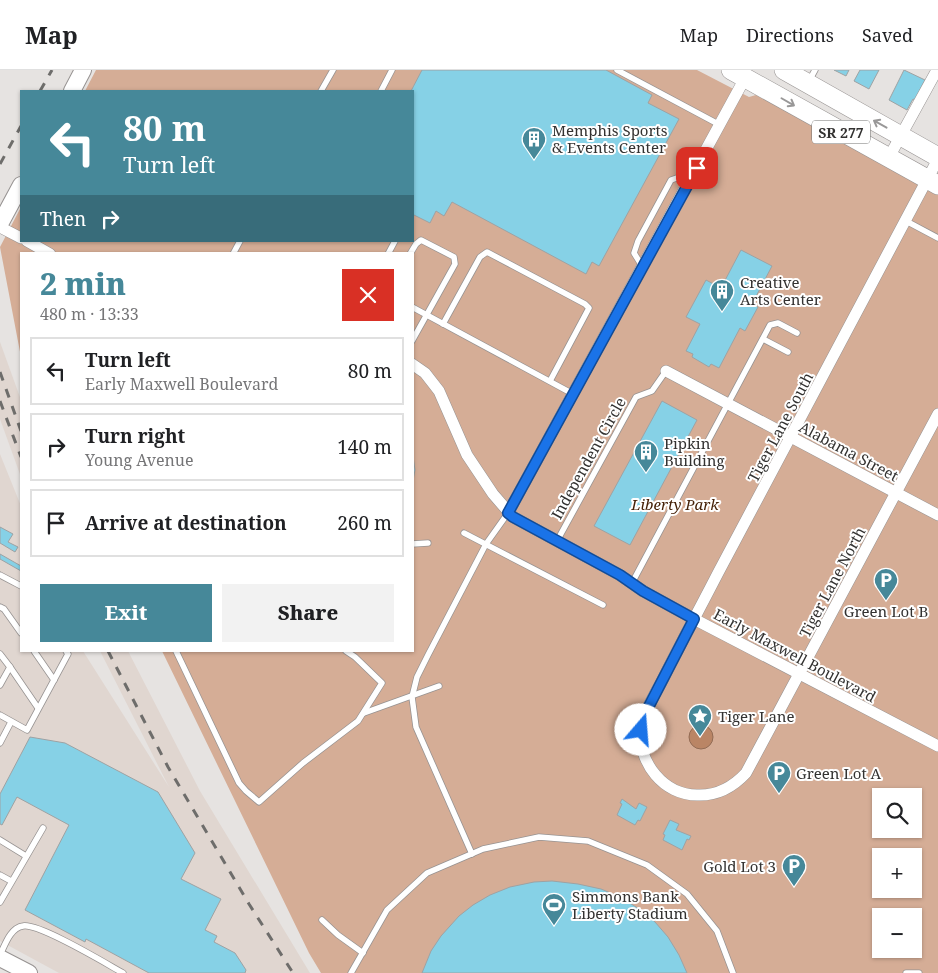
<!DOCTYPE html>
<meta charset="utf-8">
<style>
:root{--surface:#fff;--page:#f2f2f2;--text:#202124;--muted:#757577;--line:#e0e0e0;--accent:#468899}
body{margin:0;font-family:"Noto Serif",serif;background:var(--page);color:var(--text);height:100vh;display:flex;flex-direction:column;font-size:19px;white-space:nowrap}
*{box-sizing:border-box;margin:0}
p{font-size:16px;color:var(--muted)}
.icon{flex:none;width:28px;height:28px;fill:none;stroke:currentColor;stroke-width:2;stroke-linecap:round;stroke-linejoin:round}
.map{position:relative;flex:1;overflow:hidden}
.side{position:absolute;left:20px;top:182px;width:394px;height:400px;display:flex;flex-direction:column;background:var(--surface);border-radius:0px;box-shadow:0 1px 4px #0004}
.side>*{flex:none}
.hud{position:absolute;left:20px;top:20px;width:394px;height:152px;border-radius:0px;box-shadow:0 1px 4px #0004;background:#468899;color:#fff;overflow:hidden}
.buttons{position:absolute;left:872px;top:718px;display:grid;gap:10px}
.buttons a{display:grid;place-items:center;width:50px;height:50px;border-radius:0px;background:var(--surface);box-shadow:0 1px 4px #0004;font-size:25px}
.pin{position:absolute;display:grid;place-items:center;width:42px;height:42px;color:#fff;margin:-21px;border-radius:10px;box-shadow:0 2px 8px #0006}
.me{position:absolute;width:55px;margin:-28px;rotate:18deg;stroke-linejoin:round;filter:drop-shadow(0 0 4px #0008)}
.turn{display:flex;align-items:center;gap:18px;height:105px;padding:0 20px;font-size:22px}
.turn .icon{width:65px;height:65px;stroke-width:2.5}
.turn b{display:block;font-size:35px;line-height:42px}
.then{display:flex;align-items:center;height:48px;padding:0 20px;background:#0003;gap:10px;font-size:19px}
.round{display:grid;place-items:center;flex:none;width:52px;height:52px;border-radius:0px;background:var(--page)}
.summary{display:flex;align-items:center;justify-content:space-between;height:85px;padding:0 20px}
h1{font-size:30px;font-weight:800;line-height:38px;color:var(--accent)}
.button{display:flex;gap:10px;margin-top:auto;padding:10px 20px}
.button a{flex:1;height:58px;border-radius:0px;background:var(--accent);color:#fff;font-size:20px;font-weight:800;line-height:58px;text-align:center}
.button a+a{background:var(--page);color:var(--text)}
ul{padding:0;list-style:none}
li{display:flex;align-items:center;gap:15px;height:68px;margin:0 10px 8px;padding:0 10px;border:2px solid var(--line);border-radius:0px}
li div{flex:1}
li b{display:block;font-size:19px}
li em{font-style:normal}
header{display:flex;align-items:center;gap:30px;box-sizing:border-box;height:70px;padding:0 25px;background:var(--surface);border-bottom:1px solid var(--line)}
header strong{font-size:24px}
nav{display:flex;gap:28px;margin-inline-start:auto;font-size:18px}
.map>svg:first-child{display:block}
.built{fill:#e0d6d0}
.green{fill:#d5ad96;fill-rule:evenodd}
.water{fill:#ba8565;stroke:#926c55}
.building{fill:#86d1e6;stroke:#9ea2a3}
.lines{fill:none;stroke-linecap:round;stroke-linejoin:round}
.lane-casing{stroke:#979392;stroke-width:7}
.street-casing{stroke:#979392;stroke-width:12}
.secondary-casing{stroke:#979392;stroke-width:18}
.primary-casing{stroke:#979392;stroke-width:20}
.lane{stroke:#fff;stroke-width:5.5}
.street{stroke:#fff;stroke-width:11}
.secondary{stroke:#fff;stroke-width:16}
.primary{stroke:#fff;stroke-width:19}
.rail{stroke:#6e6d6b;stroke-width:3;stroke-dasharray:9 9;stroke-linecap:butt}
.oneway{stroke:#999898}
.route-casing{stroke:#114b97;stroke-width:12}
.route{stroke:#1a73e8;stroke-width:9}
.labels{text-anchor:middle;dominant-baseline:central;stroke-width:4;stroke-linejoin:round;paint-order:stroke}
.shield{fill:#fff;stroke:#70706f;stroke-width:1}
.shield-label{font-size:14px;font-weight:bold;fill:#333231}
.poi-label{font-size:15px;fill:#333231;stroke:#fff;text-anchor:start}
.street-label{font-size:15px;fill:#333231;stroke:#fff}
.park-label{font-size:15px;font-style:italic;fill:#452108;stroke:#fff}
</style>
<header>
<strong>Map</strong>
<nav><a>Map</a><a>Directions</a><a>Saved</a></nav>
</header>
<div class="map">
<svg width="938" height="903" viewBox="0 0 938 903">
<rect width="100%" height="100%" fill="#e6e3e1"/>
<g class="built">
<path d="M0,272L21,330V407L0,349Z"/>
<path d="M0,384L21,436V581H83L169,717L100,581H128L200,721L310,903H59L0,871Z"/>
</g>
<path class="green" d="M96,0H697L749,27L756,25L938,123V903H321L309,883L162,581H412V184H21V287L0,177L21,137V171H412V21H85ZM881,726H914V759H881ZM881,786H914V819H881ZM881,846H914V879H881Z"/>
<circle class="water" cx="701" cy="667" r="12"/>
<g class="building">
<path d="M422,0H606L652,25L648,33L679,49L599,196L592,192L586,204L452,132L444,146L436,141L430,153L412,144V21H411Z"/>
<path d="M834,0H849L846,6Z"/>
<path d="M860,0H879L869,19L854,11Z"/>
<path d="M904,0L925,10L915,30L913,29L907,40L889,30Z"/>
<path d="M741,180L772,196L752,234L758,237L745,261L740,258L719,298L711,294L709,297L692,287L693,284L686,281L700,254L686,247L706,210L721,218Z"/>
<path d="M662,331L697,350L630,475L594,456Z"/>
<path d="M412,379L415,400L412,416Z"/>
<path d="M0,457L13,464L8,472L18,477L15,482L0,473Z"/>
<path d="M0,484L21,496V501L0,489Z"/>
<path d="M30,667L65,673L158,722L195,783L181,809L221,829L205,860L217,866L214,872L235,883L246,900L245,903H149L86,869L85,872L25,840L69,755L17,727L2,755L0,754V724Z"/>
<path d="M622,729L636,739L639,733L647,737L640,751L638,750L635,755L617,745L622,734L620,733Z"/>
<path d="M670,750L679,754L676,760L691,766L689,770L687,769L682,780L663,770L665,765L663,764Z"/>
<path d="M552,811L578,814L601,819L618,826L641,840L655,852L668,867L679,885L687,903H422L431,881L441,866L459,846L473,835L490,825L510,817L534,812Z"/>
</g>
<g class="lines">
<g class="lane-casing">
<g id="lane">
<path d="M617,0L720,55"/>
<path d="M809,11L815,0"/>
<path d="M321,21L333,0"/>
<path d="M381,21L392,0"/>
<path d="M906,151L938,168"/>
<path d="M233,184L240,171"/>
<path d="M388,184L395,171"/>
<path d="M410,184L416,174L421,170L454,187L455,194L412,271"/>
<path d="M642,196L634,183L638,171L671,110L691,103"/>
<path d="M412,237L573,324"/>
<path d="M443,254L480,187L487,182L585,234L589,238L550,311"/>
<path d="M763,269L788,282"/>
<path d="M464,463L603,535"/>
<path d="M557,471L636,327L652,321L666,301"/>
<path d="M412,474L428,473"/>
<path d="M0,505L21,516"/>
<path d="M632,513L770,255L778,253L797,263"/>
<path d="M0,537L4,539L21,563"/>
<path d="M34,581L54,610"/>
<path d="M176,581L239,713L246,721L259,732L303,693L358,651L382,613L355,587L346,581"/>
<path d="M0,584L10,597L0,615"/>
<path d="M10,597L38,638"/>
<path d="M364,643L439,616"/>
<path d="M0,645L27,660L68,584L66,581"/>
<path d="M0,673L11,652"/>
<path d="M0,770L26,786"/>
<path d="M472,784L416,657L412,627L417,607L428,585L486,474L508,443"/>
<path d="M0,805L11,811"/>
<path d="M0,832L43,758"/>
<path d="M322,850L338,865L363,883"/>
<path d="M0,885C5,875 10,858 23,856C39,853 105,893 123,903"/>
<path d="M351,903L387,840L427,803L483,779L539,767L588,771L647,795L687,824L717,861L733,903"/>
<path d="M906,903H919"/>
</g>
</g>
<g class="street-casing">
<g id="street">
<path d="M888,89L937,0"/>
<path d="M938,89C864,227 792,365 718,503C700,538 681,573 663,609C655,625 643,642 641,660C638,693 664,725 697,725C717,726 733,717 746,703L938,344"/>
<path d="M0,157L21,168"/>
<path d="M27,171L50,184"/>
<path d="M412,294L425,303L439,321L467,385L493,424L513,447L620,505L643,521L694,549L938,676"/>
<path d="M666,301L938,445"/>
<path d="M508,443L745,8"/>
</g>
</g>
<g class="secondary-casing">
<g id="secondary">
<path d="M72,21L83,0"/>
<path d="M0,154L21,115"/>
<path d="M0,888L29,903"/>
</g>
</g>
<g class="primary-casing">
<g id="primary">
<path d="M731,0L938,115"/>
<path d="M784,0L938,87"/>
</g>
</g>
<use href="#lane" class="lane"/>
<use href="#street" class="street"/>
<use href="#secondary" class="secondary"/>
<use href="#primary" class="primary"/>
<g class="rail">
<path d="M40,21L52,0"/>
<path d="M0,94L21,56"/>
<path d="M0,302L21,361"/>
<path d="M0,331L21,387"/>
<path d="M108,581L168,697L249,834L293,903"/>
</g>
</g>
<defs><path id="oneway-shaft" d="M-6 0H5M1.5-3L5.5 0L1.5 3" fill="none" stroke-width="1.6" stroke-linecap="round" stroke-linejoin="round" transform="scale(1.25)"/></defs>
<g class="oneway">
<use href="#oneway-shaft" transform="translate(788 32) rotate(30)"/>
<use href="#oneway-shaft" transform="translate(880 54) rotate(-151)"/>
</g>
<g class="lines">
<g class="route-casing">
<path id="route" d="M641,660L648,638L694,549L643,521L620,505L513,447L508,443L697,98"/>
</g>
<use href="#route" class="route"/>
</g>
<defs>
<g id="building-pin" transform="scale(1.25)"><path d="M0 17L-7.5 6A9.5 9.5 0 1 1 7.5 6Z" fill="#468899" stroke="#fff"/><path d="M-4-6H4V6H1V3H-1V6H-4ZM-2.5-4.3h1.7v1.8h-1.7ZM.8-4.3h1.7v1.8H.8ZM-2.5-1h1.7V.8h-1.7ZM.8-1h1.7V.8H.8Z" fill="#fff"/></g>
<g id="parking-pin" transform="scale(1.25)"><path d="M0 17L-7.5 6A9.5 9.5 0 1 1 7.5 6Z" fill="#468899" stroke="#fff"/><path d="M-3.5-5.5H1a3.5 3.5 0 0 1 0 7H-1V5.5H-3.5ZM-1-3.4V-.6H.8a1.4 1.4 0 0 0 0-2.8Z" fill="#fff"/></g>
<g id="sight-pin" transform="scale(1.25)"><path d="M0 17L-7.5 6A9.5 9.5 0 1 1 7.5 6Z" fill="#468899" stroke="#fff"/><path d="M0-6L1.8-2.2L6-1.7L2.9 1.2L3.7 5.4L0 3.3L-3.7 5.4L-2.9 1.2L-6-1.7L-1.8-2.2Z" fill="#fff"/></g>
<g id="stadium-pin" transform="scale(1.25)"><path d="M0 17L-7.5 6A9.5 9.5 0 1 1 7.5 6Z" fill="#468899" stroke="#fff"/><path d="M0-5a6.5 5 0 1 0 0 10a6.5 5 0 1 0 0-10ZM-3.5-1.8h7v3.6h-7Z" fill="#fff"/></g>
</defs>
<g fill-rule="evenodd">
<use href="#building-pin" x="534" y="69"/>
<use href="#building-pin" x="722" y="221"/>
<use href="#building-pin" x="646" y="382"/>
<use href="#parking-pin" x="886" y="510"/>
<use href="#sight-pin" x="700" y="646"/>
<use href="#parking-pin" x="779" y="703"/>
<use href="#parking-pin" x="794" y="796"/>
<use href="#stadium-pin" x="554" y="835"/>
</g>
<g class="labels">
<rect class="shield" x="812" y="50.5" width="58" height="23" rx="4"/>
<g class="shield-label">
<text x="841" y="62">SR 277</text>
</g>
<g class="poi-label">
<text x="552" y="60">Memphis Sports<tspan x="552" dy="17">&amp; Events Center</tspan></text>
<text x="740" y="212">Creative<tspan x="740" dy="17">Arts Center</tspan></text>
<text x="664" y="373">Pipkin<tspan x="664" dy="17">Building</tspan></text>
<text x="886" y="541" text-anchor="middle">Green Lot B</text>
<text x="718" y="646">Tiger Lane</text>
<text x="796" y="703">Green Lot A</text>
<text x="776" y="796" text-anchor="end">Gold Lot 3</text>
<text x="572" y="826">Simmons Bank<tspan x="572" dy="17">Liberty Stadium</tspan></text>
</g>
<g class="street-label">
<text transform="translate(780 357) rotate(-62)">Tiger Lane South</text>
<text transform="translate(849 381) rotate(28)">Alabama Street</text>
<text transform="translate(588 388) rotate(-61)">Independent Circle</text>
<text transform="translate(832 512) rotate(-62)">Tiger Lane North</text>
<text transform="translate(795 585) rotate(28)">Early Maxwell Boulevard</text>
</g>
<g class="park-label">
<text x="675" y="434">Liberty Park</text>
</g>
</g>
</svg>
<div class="buttons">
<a><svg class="icon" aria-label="search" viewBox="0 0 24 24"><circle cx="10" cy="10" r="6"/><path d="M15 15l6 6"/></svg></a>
<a>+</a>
<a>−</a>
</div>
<div class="pin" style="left:697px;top:98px;background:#d93025"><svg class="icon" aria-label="arrive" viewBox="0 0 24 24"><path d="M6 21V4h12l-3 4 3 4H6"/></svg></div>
<svg class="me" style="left:641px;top:660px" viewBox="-20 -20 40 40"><circle r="19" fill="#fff"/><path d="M0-13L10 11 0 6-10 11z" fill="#1a73e8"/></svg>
<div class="hud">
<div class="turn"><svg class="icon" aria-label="left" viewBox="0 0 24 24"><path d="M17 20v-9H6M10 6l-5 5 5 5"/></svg><div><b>80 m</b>Turn left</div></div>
<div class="then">Then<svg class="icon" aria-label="right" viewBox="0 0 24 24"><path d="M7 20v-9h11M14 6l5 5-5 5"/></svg></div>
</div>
<section class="side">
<div class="summary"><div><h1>2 min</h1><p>480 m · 13:33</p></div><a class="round" style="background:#d93025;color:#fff"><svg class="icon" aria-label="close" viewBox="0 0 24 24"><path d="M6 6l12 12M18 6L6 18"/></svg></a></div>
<ul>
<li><svg class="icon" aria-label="left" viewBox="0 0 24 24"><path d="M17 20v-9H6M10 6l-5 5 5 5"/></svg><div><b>Turn left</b><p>Early Maxwell Boulevard</p></div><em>80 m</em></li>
<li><svg class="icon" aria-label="right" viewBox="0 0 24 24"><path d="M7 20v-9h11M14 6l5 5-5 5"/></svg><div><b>Turn right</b><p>Young Avenue</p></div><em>140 m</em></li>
<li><svg class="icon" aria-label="arrive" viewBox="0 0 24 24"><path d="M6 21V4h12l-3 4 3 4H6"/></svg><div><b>Arrive at destination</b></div><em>260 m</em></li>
</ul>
<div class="button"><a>Exit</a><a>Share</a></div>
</section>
</div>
